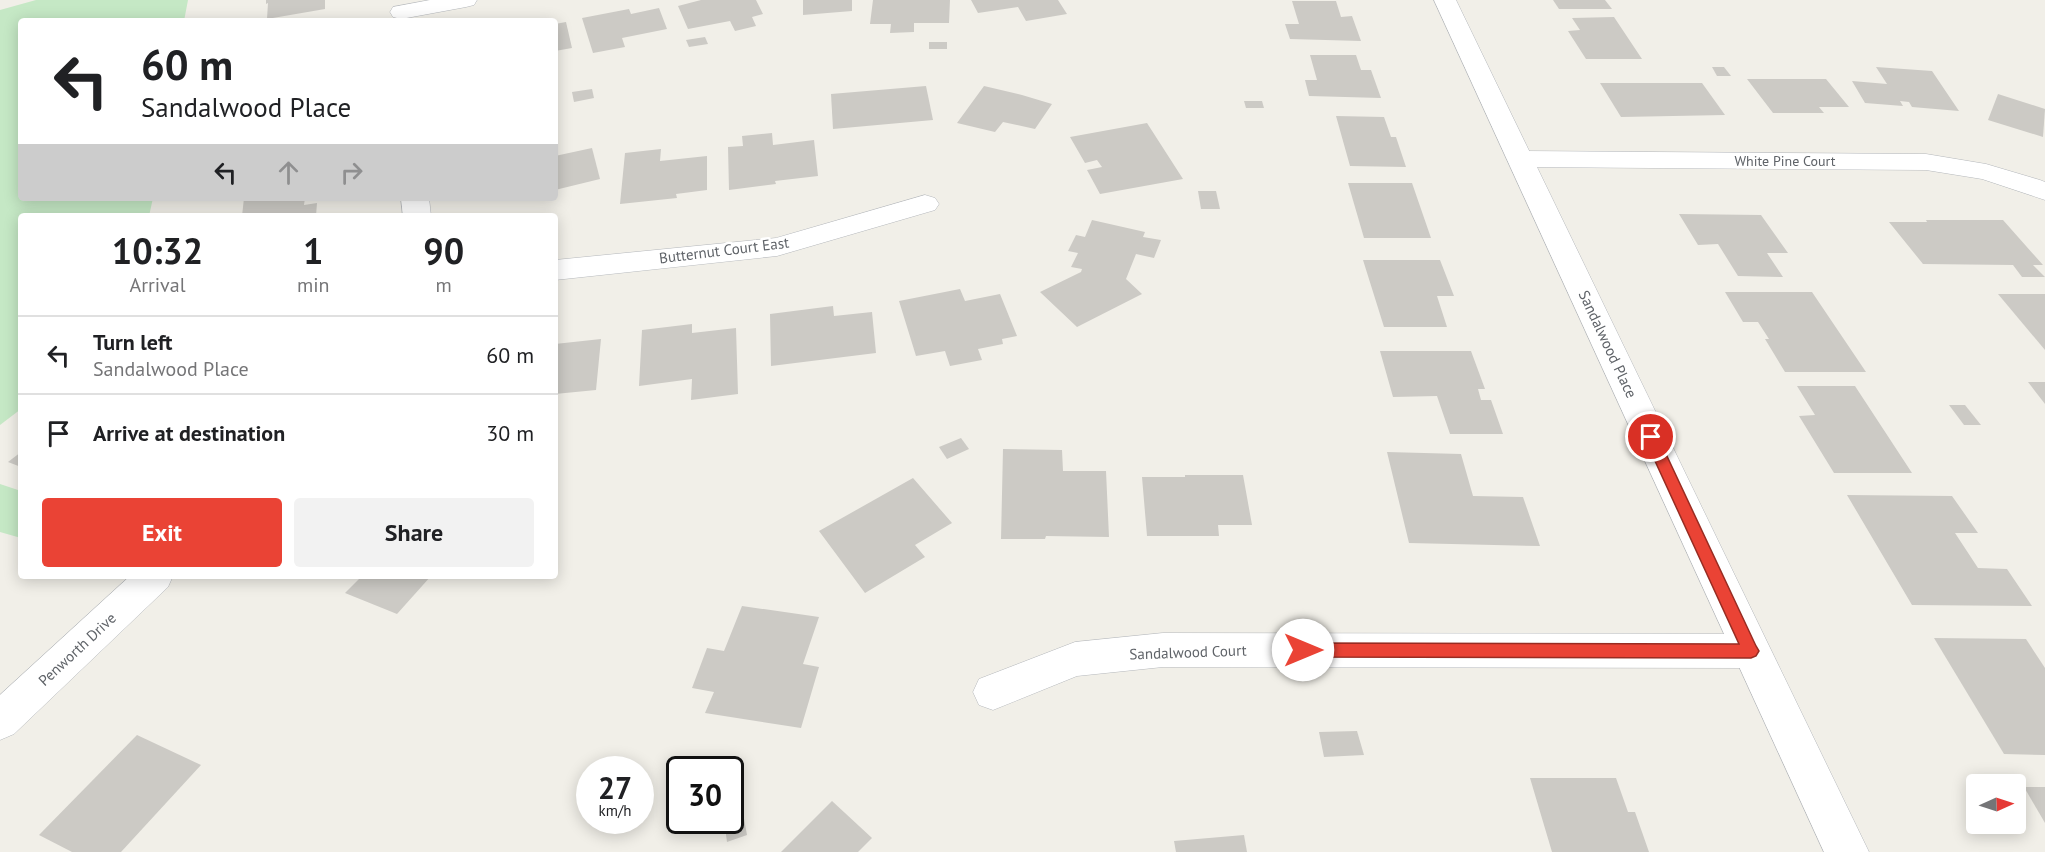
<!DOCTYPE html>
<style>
:root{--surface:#fff;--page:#f2f2f2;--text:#202124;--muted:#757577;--line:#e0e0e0;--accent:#ea4335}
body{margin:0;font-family:"PT Sans",sans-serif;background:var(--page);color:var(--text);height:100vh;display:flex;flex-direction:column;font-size:22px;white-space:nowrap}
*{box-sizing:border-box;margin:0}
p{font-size:20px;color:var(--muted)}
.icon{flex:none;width:33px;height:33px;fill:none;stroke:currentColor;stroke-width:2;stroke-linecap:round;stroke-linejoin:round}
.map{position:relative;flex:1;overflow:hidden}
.panel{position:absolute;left:18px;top:213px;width:540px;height:366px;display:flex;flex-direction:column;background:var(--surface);border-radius:6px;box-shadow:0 3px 15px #0003}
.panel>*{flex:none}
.guide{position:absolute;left:18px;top:18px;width:540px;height:183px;border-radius:6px;box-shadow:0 3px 15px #0003;background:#fff;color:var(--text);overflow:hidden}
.needle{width:39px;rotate:87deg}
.tools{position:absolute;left:1966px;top:774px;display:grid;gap:12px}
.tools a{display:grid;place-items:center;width:60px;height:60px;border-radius:6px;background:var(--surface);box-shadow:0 3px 15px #0003;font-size:30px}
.speed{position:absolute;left:576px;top:756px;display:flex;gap:12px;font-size:30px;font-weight:700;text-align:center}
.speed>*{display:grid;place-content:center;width:78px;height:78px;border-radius:50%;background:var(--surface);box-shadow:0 3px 15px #0003;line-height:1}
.speed small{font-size:15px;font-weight:400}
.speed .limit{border:3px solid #111;border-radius:9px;background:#fff;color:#111}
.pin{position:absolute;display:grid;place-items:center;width:51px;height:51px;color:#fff;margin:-26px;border:3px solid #fff;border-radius:50%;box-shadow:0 2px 6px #0007}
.me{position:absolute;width:66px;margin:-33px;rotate:90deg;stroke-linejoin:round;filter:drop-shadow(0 0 4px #0008)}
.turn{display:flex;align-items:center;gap:21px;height:126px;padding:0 24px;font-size:27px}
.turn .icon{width:78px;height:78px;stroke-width:2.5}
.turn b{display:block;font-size:42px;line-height:51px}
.lanes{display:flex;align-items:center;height:57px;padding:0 24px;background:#0003;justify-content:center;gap:30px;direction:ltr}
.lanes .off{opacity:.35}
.eta{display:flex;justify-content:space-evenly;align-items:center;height:102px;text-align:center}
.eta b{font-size:36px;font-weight:700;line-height:42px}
.button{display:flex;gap:12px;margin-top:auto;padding:12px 24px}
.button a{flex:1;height:69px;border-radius:6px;background:var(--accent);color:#fff;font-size:24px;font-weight:700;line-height:69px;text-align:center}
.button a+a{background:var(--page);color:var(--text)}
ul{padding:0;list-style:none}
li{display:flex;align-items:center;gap:18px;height:78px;padding:0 24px;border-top:2px solid var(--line)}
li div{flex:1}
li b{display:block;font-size:22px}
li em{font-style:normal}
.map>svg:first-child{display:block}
.green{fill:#c5e8c5}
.building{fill:#cccac5}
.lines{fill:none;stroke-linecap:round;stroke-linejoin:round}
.minor-casing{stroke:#b5b8bc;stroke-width:1}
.tertiary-casing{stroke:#b5b8bc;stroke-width:1}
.minor{fill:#fff;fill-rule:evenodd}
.tertiary{fill:#fff;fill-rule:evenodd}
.route{fill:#ea4335;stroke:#982c22;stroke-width:1.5}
.labels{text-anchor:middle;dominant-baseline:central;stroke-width:5;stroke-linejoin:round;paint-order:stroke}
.far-street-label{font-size:14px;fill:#5f6368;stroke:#fff}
.street-label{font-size:15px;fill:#5f6368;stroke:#fff}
</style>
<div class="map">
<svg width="2045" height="852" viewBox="0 0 2045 852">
<rect width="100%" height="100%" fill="#f1efe8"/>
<g class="green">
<path d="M36,0H188L184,21H21V198H153L149,216H21V409L0,425V10Z"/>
<path d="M0,484L21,491V538L0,532Z"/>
</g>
<g class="building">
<path d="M266,0H325V9L267,19L268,3L266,4Z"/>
<path d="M701,0H756L763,14L752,17L756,26L735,31L730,21L688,29L678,6Z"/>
<path d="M803,0H852V11L803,15Z"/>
<path d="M873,0H950L949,23H914V32L890,33L891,24H870Z"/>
<path d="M971,0H1058L1067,14L1026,21L1018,7L978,13Z"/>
<path d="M1553,0H1605L1612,9H1559Z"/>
<path d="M1292,1H1336L1341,17L1352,16L1361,41L1290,39L1285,24H1299Z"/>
<path d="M659,8L667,29L622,38L625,47L593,53L582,18L629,9L631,14Z"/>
<path d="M1614,17L1642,59H1586L1568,31L1580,30L1572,18Z"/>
<path d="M566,22L572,48L555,51V24Z"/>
<path d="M705,37L708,44L689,47L686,40Z"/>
<rect x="929" y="42" width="18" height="7"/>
<path d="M1310,55H1356L1361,70H1371L1381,98L1309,96L1305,80H1317Z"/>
<path d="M1712,67H1724L1731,76H1717Z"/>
<path d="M1876,67L1932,71L1959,111L1912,107L1909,102L1900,101L1903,106L1865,103L1852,81L1887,84Z"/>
<path d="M1747,79H1826L1849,107H1819L1824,113H1773Z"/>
<path d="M1600,83H1702L1725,115L1621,117Z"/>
<path d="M926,86L933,120L833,129L831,94Z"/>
<path d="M984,86L1022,95L1052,104L1035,129L1003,122L995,132L957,123Z"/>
<path d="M592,89L594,98L574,102L572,92Z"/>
<path d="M1998,94L2045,109L2043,137L1988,120Z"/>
<path d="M1244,101H1262L1264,108H1246Z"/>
<path d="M1336,116L1384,117L1391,137H1396L1406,167L1350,166Z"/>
<path d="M1147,123L1183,179L1100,194L1087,170L1102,167L1097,160L1085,163L1070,137Z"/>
<path d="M772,133L773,145L814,140L818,176L775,181L776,184L729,190L728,147L743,146L742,136Z"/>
<path d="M592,148L600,179L555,190V156Z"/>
<path d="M661,149L660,161L707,156V190L676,194L677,198L620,204L625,153Z"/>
<path d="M1348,183H1412L1431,238H1364Z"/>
<path d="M1198,191H1216L1220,209H1201Z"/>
<path d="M244,198H305L304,205L317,203L316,216H242Z"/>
<path d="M1679,214L1761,215L1788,253H1767L1783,277L1738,276L1718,244L1698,245Z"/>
<path d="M1092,220L1145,232L1143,237L1161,240L1154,258L1136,254L1126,279L1142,294L1077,327L1040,292L1081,272L1082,269L1071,267L1078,253L1068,251L1076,235L1085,237Z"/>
<path d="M1926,220H2003L2043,265H2033L2045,277H2022L2013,265L1923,264L1889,222H1927Z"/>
<path d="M1363,260H1440L1454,296H1437L1447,327H1384Z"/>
<path d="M960,289L965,301L1000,294L1017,336L1002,339L1003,344L978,349L982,360L950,366L945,351L916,356L899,301Z"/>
<path d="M1725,292H1812L1866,372H1785L1765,339H1769L1758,322H1743Z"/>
<path d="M1998,294H2045V350Z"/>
<path d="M833,306L834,316L872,312L876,353L771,366L770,314Z"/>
<path d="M692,324V333L736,328L738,394L691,400L692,379L639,386L642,330Z"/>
<path d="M601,339L596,390L555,394V344Z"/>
<path d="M1380,351H1471L1485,389H1478L1481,400H1491L1503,434H1450L1437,396L1393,397Z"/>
<path d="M2028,382H2045V404Z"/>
<path d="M1797,386H1855L1912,473H1834L1799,416L1815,415Z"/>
<path d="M1949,405H1965L1981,425H1964Z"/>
<path d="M961,438L969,449L947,459L939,447Z"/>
<path d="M1003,449L1062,450L1063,471H1106L1109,537L1046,536L1045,539H1001Z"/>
<path d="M21,452V467L8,462Z"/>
<path d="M1387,452L1461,454L1473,496L1523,497L1540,546L1409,543Z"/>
<path d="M1185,475H1243L1252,525H1218L1219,536H1147L1142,477H1185Z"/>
<path d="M913,478L952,523L915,545L925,557L865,593L819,531Z"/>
<path d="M1847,495L1952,496L1978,533H1955L1978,568L2007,569L2032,606L1912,605Z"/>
<path d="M362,576H431L397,614L345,593Z"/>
<path d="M742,606L819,617L803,664L819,667L801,728L705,713L714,692L692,688L707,648L724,651Z"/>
<path d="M1934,638L2026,639L2045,668V755L2004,754Z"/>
<path d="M1357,731L1364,755L1324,757L1319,732Z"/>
<path d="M137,735L201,765L121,852H72L39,835Z"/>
<path d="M1530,778H1616L1628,812H1635L1649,852H1552Z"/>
<path d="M2024,787H2045V823Z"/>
<path d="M832,801L872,838L858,852H781Z"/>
<path d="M743,813L747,835L727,842L724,820H730V816Z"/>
<path d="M1244,835L1247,852H1176L1174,841Z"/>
</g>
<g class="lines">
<g class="minor-casing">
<g id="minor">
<path d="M430,0H477L474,5L466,7L401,19L393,17L390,12L393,7Z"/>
<path d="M1521,151L1926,154L1986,164L2040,180L2045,182V200L1982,179L1926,170L1521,167L1512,165L1508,159L1512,153Z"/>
<path d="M925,195L935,198L939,204L935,210L777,256L555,280V260L776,238Z"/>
<path d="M401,198H429L431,216H403Z"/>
<path d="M130,576H173L168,587L14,734L0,740V695Z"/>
<path d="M1163,633L1751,634L1765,639L1770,651L1765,663L1751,668L1163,667L1077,676L993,710L979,705L973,692L979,679L1075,642Z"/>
</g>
</g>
<g class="tertiary-casing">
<path id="tertiary" d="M1434,0H1456L1869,852H1824Z"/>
</g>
<use href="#minor" class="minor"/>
<use href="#tertiary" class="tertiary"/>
</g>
<path class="route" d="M1651,432L1658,437L1756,646L1759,651L1756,656L1751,658L1303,657L1297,655L1295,650L1297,645L1303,643L1739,644L1644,437Z"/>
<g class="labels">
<g class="far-street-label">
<text x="1785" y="161">White Pine Court</text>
</g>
<g class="street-label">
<text transform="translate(724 250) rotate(-7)">Butternut Court East</text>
<text transform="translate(1608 344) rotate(65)">Sandalwood Place</text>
<text transform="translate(77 649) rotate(-43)">Penworth Drive</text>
<text transform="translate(1188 652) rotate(-2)">Sandalwood Court</text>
</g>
</g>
</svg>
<div class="tools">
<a><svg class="needle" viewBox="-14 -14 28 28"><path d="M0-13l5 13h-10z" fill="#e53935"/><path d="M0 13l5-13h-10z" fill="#757577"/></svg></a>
</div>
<div class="speed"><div>27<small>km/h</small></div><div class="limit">30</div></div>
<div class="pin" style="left:1651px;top:437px;background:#d93025"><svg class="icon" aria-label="arrive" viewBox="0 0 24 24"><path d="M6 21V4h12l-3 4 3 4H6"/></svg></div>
<svg class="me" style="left:1303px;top:650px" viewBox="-20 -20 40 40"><circle r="19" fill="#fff"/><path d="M0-13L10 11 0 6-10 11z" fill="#ea4335"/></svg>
<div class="guide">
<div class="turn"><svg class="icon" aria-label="left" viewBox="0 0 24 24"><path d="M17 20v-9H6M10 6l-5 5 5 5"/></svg><div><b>60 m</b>Sandalwood Place</div></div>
<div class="lanes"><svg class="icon" aria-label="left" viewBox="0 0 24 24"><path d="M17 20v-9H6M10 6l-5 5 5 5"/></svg><svg class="icon off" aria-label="ahead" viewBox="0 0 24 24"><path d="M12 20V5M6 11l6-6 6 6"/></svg><svg class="icon off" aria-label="right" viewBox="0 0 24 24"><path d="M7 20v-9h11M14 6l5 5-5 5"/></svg></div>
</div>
<section class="panel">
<div class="eta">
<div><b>10:32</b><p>Arrival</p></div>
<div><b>1</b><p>min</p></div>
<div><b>90</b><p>m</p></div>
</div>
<ul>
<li><svg class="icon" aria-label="left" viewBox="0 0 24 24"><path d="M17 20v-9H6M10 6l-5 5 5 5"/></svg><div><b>Turn left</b><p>Sandalwood Place</p></div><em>60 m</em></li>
<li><svg class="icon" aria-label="arrive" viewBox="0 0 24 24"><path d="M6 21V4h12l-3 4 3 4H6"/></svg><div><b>Arrive at destination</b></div><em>30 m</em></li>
</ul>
<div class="button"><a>Exit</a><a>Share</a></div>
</section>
</div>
